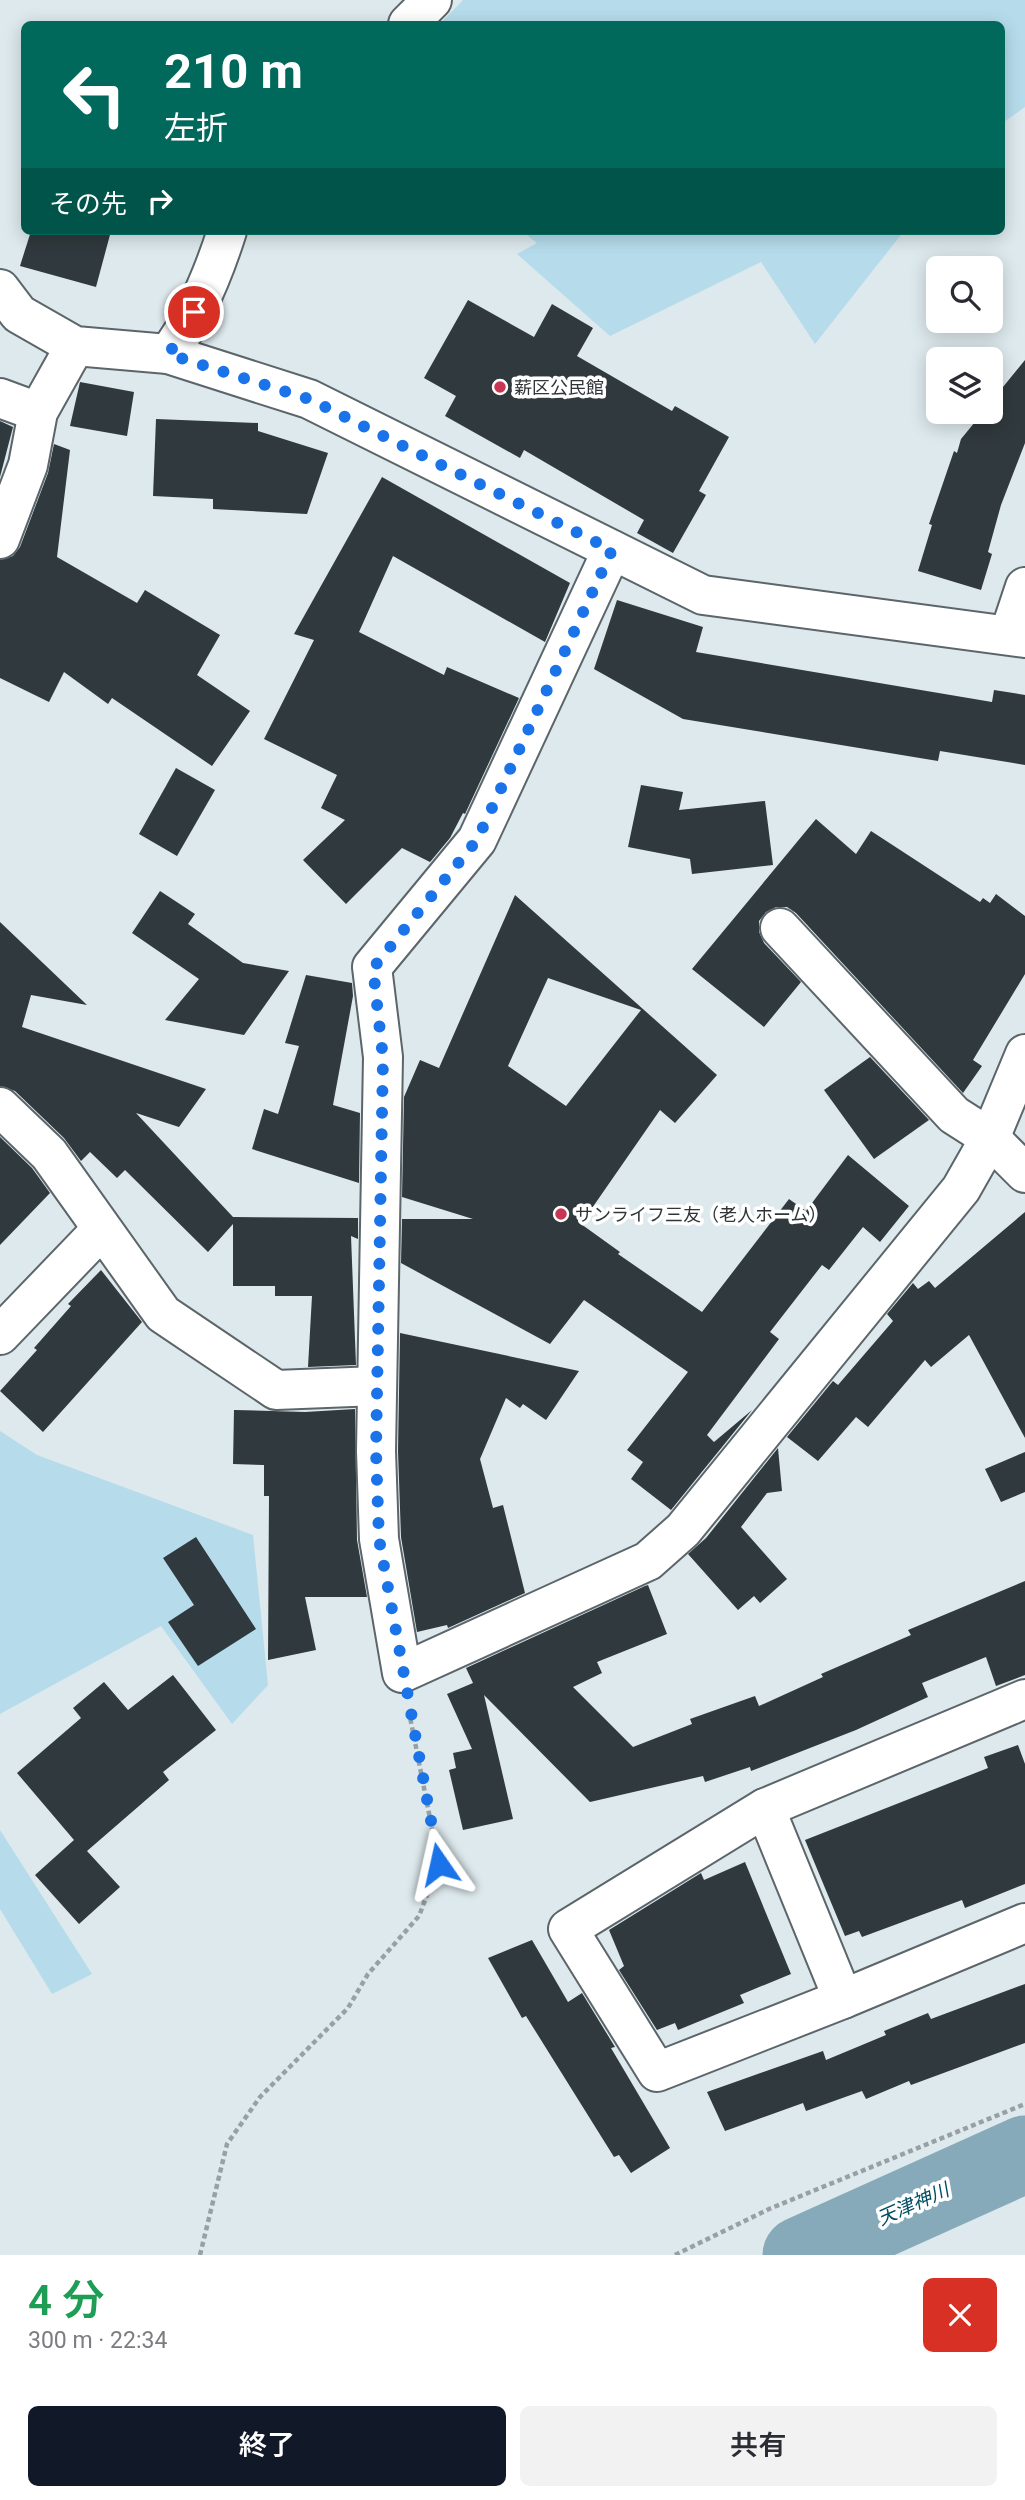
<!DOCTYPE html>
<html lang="ja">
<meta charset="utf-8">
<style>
:root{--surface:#fff;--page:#f2f2f3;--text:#2b2b33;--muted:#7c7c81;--accent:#111827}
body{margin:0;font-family:Roboto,"Noto Sans JP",sans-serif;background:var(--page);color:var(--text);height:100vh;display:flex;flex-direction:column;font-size:26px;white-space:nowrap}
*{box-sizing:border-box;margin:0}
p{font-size:23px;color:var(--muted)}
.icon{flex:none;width:38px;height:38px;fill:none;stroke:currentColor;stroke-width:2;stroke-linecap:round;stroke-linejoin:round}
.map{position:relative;height:2255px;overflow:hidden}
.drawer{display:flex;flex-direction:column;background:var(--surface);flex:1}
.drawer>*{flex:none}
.top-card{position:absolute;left:21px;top:21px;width:984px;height:214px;border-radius:10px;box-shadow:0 4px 18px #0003;background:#00695c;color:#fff;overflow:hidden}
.tools{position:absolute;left:926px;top:256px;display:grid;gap:14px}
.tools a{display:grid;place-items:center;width:77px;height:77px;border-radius:10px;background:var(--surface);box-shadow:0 4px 18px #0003;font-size:35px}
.pin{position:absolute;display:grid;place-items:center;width:60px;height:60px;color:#fff;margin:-30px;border:4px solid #fff;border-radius:50%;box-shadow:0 2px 7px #0007}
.me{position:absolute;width:77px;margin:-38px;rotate:349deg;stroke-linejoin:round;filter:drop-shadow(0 0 5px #0008)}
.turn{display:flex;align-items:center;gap:24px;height:147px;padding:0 28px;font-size:32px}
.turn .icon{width:91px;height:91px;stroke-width:2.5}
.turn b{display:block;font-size:49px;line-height:60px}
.then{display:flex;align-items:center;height:66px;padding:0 28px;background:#0003;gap:14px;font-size:26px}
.round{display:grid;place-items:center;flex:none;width:74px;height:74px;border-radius:10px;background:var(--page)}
.overview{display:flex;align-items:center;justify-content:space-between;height:119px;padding:0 28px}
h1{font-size:42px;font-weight:600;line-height:52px;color:#1e9e55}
.cta{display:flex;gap:14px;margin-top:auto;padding:14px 28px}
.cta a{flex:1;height:80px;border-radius:10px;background:var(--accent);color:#fff;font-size:28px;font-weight:600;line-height:80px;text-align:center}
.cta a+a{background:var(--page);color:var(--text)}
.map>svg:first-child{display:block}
.green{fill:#b6dceb}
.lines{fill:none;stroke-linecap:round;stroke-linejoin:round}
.river{stroke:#86aab9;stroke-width:77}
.building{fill:#30393d;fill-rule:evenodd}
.minor-casing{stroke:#5b656a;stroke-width:42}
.path{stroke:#97a0a3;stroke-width:4.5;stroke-dasharray:5 3.5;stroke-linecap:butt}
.minor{stroke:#fff;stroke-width:38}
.route{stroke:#1a73e8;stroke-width:12;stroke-dasharray:0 21.6}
.poi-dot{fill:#c73753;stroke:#fff;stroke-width:2.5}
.labels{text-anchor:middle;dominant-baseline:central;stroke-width:7;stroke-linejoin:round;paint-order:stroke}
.poi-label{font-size:18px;fill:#303537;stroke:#fff;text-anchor:start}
.water-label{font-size:19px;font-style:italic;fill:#004e63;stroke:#fff}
</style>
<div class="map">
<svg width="1025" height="2255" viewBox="0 0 1025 2255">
<rect width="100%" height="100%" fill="#dde9ed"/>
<g class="green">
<path d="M463,0H1025V107L1001,124V24H440Z"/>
<path d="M522,231H904L815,344L761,262L610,336L517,254L537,243Z"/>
<path d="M0,1431L37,1455L253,1535L268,1685L232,1724L161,1626L0,1714Z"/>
<path d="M0,1830L92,1974L52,1994L0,1909Z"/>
</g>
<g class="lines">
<path class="river" d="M801,2255L1025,2154"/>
</g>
<g class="building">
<path d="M31,231H111L96,287L20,266Z"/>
<path d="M468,300L534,337L552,304L593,328L577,356L672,411L675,406L729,437L699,491L706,495L673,553L637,533L644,520L524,450L520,458L445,416L456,396L424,378Z"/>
<path d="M1025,360V443L1001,505L988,552L992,554L981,590L918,571L932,525L929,524L954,451L957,453L961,439L984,411H990V403Z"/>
<path d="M80,382L134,392L127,436L70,426Z"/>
<path d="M156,419L258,423V431L328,453L307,514L213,509V499L153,496Z"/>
<path d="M0,421L13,427L0,477Z"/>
<path d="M54,444L70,450L57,557L137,603L145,590L220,635L197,675L250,711L212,766L112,698L108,704L64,672L49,702L0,678V560L13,556L20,547L48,473Z"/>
<path d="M382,477L570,583L545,642L393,556L359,632L444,675L447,667L519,698L465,814L463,813L450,838L430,862L402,848L346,904L303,860L345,820L321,808L337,775L264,739L314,640L294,634Z"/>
<path d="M617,600L703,627L696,652L992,702L994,690L1025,695V765L940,751L938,761L683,719L594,669Z"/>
<path d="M176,768L215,790L177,856L139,834Z"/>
<path d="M641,785L683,792L679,810L765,801L773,865L692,874L690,859L628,847Z"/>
<path d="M816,819L856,854L871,831L980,902L983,898L990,903L996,894L1025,916V974L973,1060L982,1066L963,1093L796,913L787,907H776L766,912L759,921V932L764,943L801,982L764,1027L692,969Z"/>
<path d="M160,891L195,914L188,924L243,963L289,971L244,1035L165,1020L199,979L132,933Z"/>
<path d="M515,895L717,1075L675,1123L660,1110L581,1224L620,1252L618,1254L702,1312L789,1199L806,1211L848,1155L909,1206L880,1242L863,1227L829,1270L822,1265L770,1332L779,1339L707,1435L714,1442L752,1410L671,1510L631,1479L643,1462L627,1450L688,1372L584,1300L550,1344L401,1263L402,1219H473L402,1197L404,1097L420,1060L439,1068ZM548,978L641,1010L566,1106L508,1066Z"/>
<path d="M0,922L87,1005L31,995L22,1027L206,1089L179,1127L136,1113L233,1217L358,1218V1239L351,1236L356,1365L308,1367L312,1296H275V1286H233V1224L208,1252L125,1170L117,1178L90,1152L81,1161L64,1138L15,1091L0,1086Z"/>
<path d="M306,975L352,983L353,996L333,1105L360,1113L359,1183L252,1149L264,1109L278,1114L299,1046L285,1043Z"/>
<path d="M870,1057L929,1120L874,1159L824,1090Z"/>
<path d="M0,1137L32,1168L50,1193L0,1245Z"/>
<path d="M1025,1212V1438L969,1335L931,1367L925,1360L868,1427L856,1417L818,1461L787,1437L833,1381L838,1385L893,1321L887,1314L913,1283L918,1289L929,1281L935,1288Z"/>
<path d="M101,1270L142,1322L43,1432L0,1391L37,1350L34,1348L71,1306L68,1304Z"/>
<path d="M400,1333L579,1371L546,1420L523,1404L520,1408L506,1398L480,1459L493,1508L503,1505L525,1593L448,1628L447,1625L417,1632L401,1537L398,1451Z"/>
<path d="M355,1409L357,1540L367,1597H305L316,1650L268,1660L269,1496H264V1465L233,1464L234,1410L305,1412Z"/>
<path d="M778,1448L782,1491L767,1493L741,1527L787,1579L760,1603L754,1596L738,1610L688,1554L706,1538Z"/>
<path d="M1025,1452V1492L1001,1502L985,1469Z"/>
<path d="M196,1537L256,1629L198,1666L168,1622L194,1605L163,1558Z"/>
<path d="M1025,1581V1675L996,1686L986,1657L922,1683L928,1697L856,1730L751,1771L750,1767L705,1782L703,1776L590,1802L484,1695L513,1819L463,1830L449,1770L456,1768L453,1753L472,1749L447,1694L473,1683L466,1668L645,1586L648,1585L667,1634L597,1662L602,1673L573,1687L633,1747L692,1724L690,1719L755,1696L759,1706L823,1677L821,1674L911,1635L908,1630Z"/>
<path d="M173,1675L216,1730L163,1772L169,1780L87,1851L120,1887L79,1924L35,1875L74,1840L17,1773L81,1718L73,1708L104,1682L128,1710Z"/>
<path d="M1018,1745L1025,1764V1884L965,1908L962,1900L862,1937L859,1931L845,1936L805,1840L988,1768L984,1757Z"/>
<path d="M745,1862L791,1974L740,1995L744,2003L678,2030L675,2023L657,2030L619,1970L624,1966L609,1930L701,1873L704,1880Z"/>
<path d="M532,1940L568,2002L582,1993L615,2047L611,2048L670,2148L631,2173L619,2155L614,2157L526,2016L522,2018L488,1958Z"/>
<path d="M1025,1984V2043L911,2085L909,2081L866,2099L862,2091L806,2111L803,2103L725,2131L707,2092L823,2051L826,2060L886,2035L884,2031L928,2013L931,2019Z"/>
</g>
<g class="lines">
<g class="minor-casing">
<g id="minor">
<path d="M408,24L432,0"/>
<path d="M0,289L19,314L75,346L168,354L309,399L703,595L1025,638"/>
<path d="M168,354C194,320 214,272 227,231"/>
<path d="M0,398L38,412"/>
<path d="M0,539L28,465L38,412L75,346"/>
<path d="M612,550L477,840L372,967L383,1057L376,1451L379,1539L402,1673L648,1561L683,1530L961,1189L990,1138L1025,1054"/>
<path d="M1009,635L1025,587"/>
<path d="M780,928L954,1115L990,1138L1025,1173"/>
<path d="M0,1107L49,1154L163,1314L276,1390L377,1386"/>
<path d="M0,1335L101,1230"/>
<path d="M765,1808L843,1999L1025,1923"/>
<path d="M843,1999L657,2072L568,1929L765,1808L1025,1699"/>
</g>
</g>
<g class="path">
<path d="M200,2255L227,2144L260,2097L348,2008L368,1974L419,1916L439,1864L409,1712"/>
<path d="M675,2255L769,2209L1025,2104"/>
</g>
<use href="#minor" class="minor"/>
</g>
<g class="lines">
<path class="route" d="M194,312L187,329L168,354L309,399L612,550L477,840L373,968L383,1058L376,1451L379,1539L439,1864"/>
</g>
<g class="poi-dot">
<circle cx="500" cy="387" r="7"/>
<circle cx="561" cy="1214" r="7"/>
</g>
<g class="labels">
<g class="poi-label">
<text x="514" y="387">薪区公民館</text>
<text x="575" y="1214">サンライフ三友（老人ホーム）</text>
</g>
<g class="water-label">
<text transform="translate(913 2204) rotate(-24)">天津神川</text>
</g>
</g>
</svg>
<div class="tools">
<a><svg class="icon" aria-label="search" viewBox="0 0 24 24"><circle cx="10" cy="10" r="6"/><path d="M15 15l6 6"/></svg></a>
<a><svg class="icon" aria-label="layers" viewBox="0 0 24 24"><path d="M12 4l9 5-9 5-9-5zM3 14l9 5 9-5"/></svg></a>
</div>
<div class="pin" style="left:194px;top:312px;background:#d93025"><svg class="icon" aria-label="arrive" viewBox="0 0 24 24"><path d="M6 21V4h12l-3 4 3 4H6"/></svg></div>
<svg class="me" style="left:439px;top:1864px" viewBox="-20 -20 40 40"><path d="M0-17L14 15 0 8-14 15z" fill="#1a73e8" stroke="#fff" stroke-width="4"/></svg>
<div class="top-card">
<div class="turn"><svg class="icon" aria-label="left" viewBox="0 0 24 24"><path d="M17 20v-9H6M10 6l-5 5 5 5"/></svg><div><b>210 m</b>左折</div></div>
<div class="then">その先<svg class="icon" aria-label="right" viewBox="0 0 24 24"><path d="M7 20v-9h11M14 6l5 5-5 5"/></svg></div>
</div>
</div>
<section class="drawer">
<div class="overview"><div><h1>4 分</h1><p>300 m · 22:34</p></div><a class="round" style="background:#d93025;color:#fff"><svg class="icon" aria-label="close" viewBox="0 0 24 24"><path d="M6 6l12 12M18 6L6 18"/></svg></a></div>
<div class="cta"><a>終了</a><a>共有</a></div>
</section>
